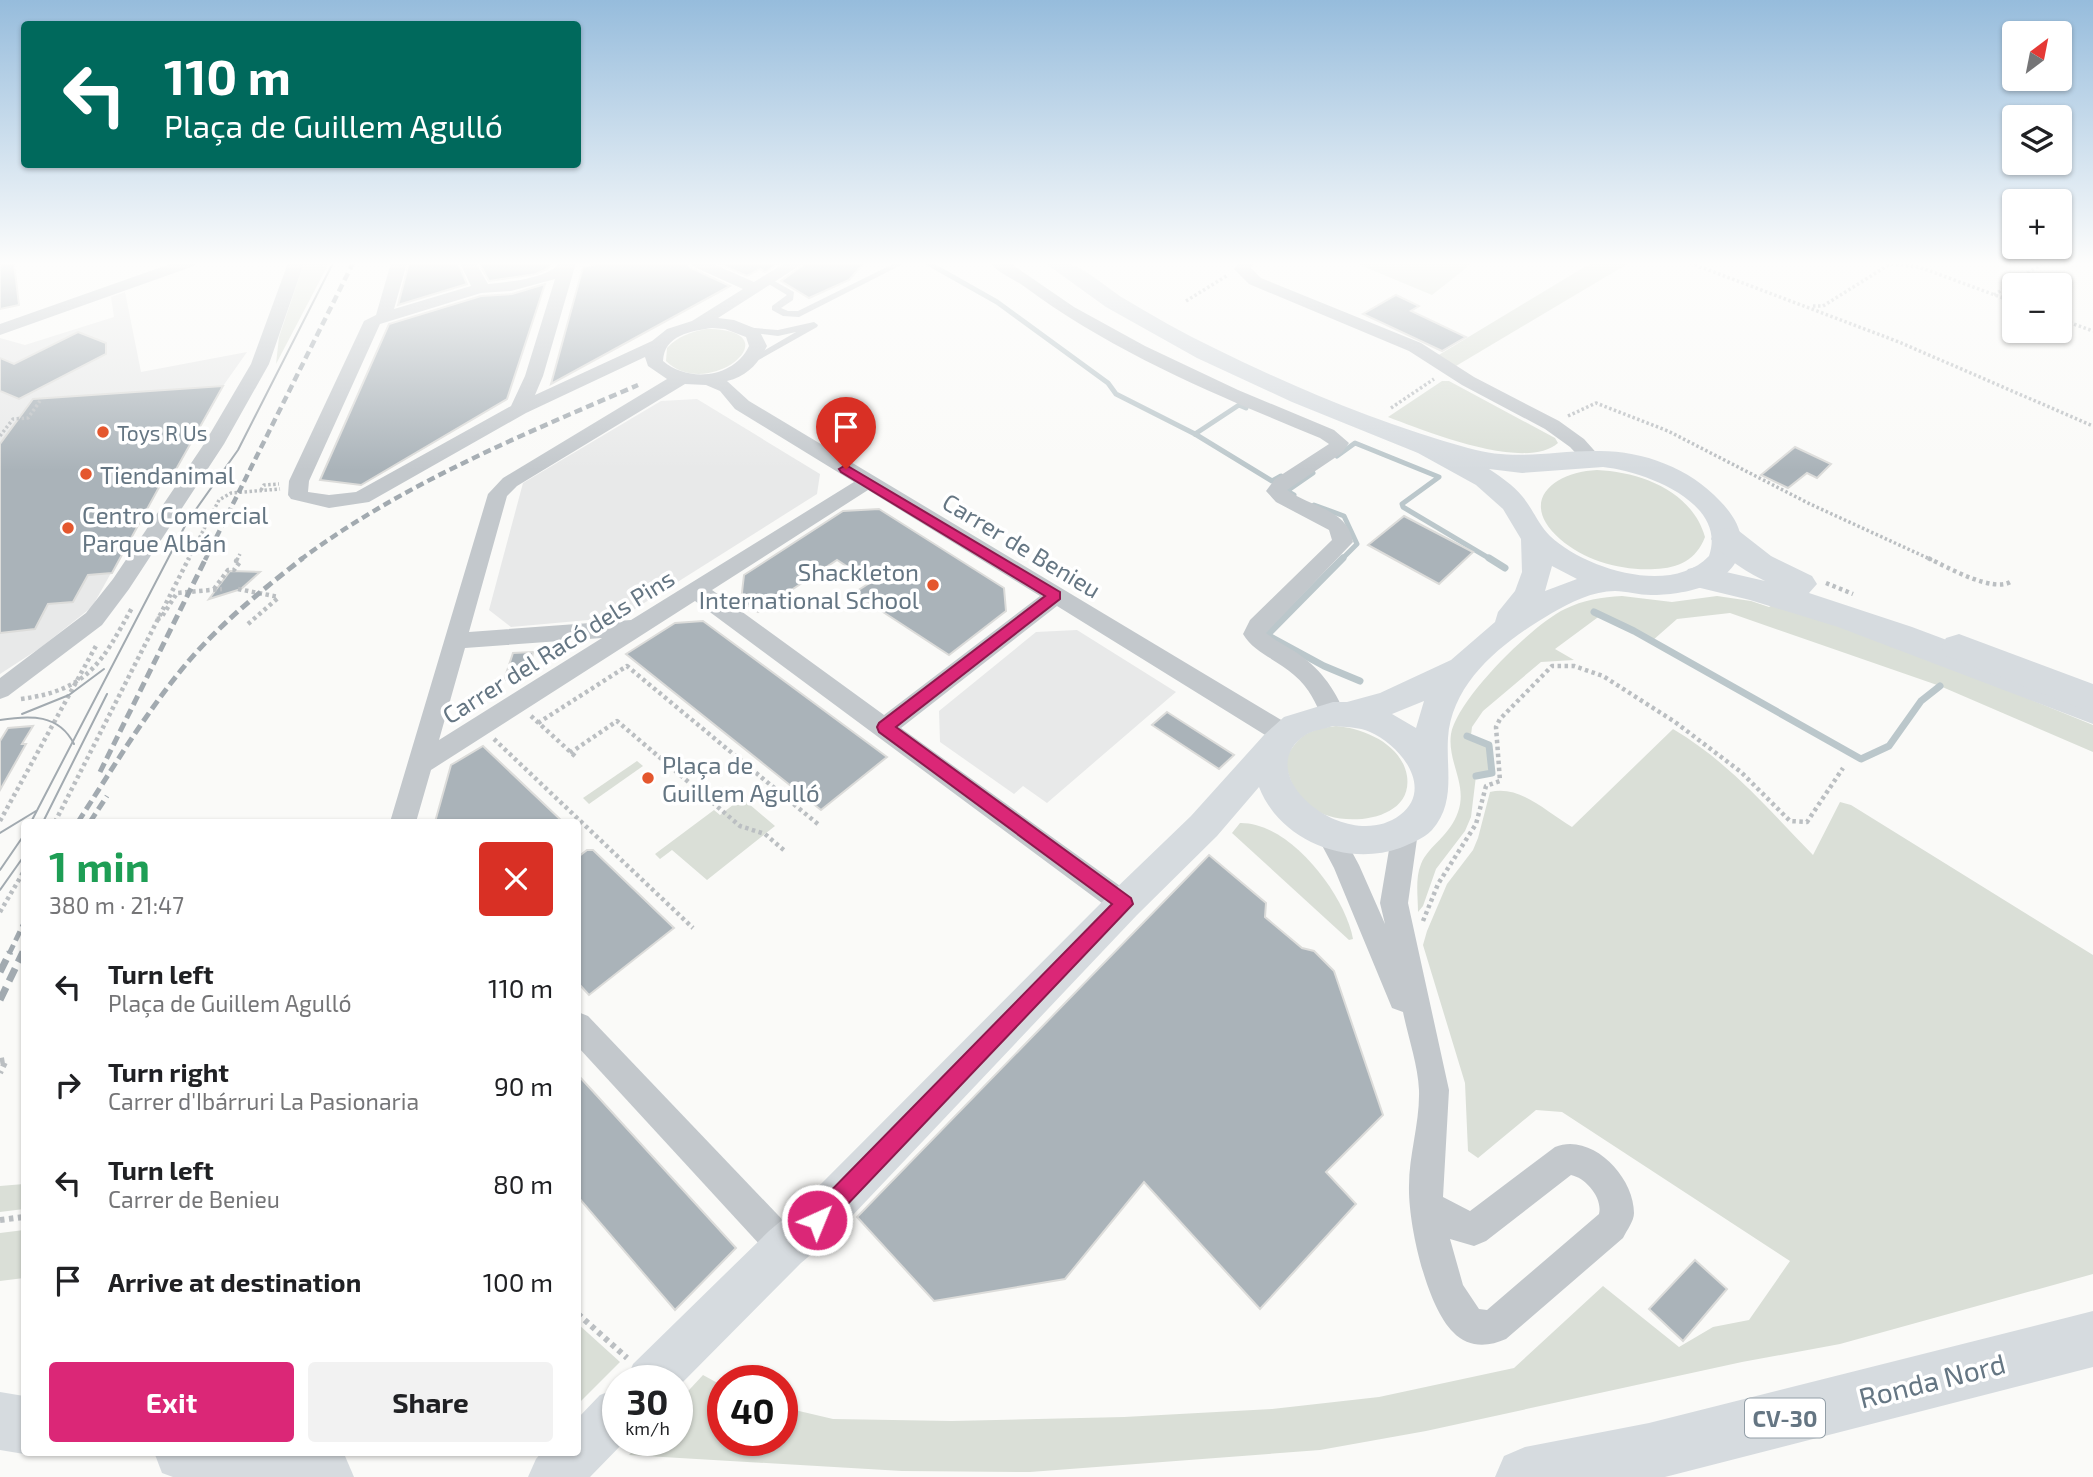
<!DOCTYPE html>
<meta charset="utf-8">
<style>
:root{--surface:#fff;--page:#f2f2f2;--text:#202124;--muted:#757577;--accent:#db2777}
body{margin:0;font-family:"Exo 2",sans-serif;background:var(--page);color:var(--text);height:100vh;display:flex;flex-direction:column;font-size:26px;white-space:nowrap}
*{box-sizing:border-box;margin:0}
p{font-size:23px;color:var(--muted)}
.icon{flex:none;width:38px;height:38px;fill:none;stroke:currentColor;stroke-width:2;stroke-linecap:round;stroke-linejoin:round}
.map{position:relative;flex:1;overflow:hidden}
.side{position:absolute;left:21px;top:819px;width:560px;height:637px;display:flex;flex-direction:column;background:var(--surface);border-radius:7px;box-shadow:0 2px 5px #0004}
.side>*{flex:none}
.top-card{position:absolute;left:21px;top:21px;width:560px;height:147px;border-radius:7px;box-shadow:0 2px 5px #0004;background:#00695c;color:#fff;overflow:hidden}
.needle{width:46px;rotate:32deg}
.fabs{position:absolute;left:2002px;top:21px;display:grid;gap:14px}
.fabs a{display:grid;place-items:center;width:70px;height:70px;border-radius:7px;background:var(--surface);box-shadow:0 2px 5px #0004;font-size:35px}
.speed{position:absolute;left:602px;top:1365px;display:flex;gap:14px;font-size:35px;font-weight:700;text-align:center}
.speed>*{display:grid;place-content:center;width:91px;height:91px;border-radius:50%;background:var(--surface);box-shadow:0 2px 5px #0004;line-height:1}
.speed small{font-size:18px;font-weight:400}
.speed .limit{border:10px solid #d22;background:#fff;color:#111}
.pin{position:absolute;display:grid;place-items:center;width:60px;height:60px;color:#fff;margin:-72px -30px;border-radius:50% 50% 50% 0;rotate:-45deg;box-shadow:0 0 7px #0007}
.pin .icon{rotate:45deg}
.me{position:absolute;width:77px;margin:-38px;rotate:44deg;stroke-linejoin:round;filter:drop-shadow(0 0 5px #0008)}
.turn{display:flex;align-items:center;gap:24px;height:147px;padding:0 28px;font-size:32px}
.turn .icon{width:91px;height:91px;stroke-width:2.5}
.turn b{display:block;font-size:49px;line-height:60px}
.round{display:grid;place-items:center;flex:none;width:74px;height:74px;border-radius:7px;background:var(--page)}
.overview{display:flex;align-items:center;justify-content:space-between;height:119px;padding:0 28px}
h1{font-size:42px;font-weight:700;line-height:52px;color:#1e9e55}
.cta{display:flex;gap:14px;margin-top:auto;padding:14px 28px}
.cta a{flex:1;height:80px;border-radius:7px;background:var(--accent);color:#fff;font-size:28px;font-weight:700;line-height:80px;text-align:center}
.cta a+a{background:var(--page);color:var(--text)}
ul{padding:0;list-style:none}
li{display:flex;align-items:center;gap:21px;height:98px;padding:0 28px}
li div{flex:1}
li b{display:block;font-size:26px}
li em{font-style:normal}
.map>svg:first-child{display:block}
.built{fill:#e8e9e9}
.green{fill:#dadfd7}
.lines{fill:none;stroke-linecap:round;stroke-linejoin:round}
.stream-far1{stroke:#bbc7cb;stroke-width:5}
.stream{stroke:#bbc7cb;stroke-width:7}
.building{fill:#aab3b9;stroke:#dcdcda;stroke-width:2}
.path-far2{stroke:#bbbfc2;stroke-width:3.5;stroke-dasharray:2.5 2.5;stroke-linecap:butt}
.path-far1{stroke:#bbbfc2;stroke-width:4.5;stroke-dasharray:3.5 3.5;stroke-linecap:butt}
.path{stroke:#bbbfc2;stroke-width:6;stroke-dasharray:4.5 4.5;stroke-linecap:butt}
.lane{fill:#c3c8cc;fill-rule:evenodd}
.street{fill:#c3c8cc;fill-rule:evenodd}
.secondary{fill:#d6dbdf;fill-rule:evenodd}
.primary{fill:#d6dbdf;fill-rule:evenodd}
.highway{fill:#d6dbdf;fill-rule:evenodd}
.tram{stroke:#a2aab0;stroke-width:2}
.rail-far2{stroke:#a2aab0;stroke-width:4.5;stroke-dasharray:8 4.5;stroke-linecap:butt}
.rail-far1{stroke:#a2aab0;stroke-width:5;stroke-dasharray:10 5;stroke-linecap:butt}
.rail{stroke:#a2aab0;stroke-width:7;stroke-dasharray:14 7;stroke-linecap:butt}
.route{fill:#db2777;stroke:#8e194d;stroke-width:2}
.poi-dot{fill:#e4572e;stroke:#fff;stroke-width:2.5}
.labels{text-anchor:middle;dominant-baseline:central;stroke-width:7;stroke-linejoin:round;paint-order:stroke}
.far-poi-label{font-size:21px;fill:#657683;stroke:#fff;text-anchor:start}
.shield{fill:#fff;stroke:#939fa8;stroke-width:2}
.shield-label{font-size:23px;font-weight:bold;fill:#657683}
.poi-label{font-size:24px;fill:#657683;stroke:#fff;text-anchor:start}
.street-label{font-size:24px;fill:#657683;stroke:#fff}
.near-street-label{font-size:28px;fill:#657683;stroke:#fff}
</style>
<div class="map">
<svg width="2093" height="1477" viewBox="0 0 2093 1477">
<rect width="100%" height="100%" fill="#fafaf8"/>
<g class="built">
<path d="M125,292L141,372L247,352L223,386L170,480L162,482L92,607L40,648L0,674V338L25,345L114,317L111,297Z"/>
<path d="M697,399L820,474L817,494L622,617L511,627L489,610L523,483L661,401Z"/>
<path d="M1077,630L1176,692L1047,803L1023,786L1014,794L940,742L939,711L1036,632Z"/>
</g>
<g class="green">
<path d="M304,263H329L276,364L279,337Z"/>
<path d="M1355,263H1466L1470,265L1432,295Z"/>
<path d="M1591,263H1629L1456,366L1437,356Z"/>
<path d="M706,329C796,329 709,403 666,361L667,348C678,336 691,332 706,329Z"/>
<path d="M1442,381H1449L1555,438L1558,443C1525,472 1425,431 1388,417Z"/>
<path d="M1597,470C1641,472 1692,491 1705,537C1696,560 1679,568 1655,569C1622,571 1585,561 1560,539C1517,501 1554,472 1597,470Z"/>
<path d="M1622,596L1672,602L1717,596L1751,601L1769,607L1777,602L1953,668L2093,725V752L1940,686L1730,613L1677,619L1652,641L1601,615L1555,649L1574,660L1541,662L1483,711L1472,727L1471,735L1489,745L1492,773L1476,776L1471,817L1465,831L1436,869L1423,906L1418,912C1418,897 1415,878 1421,864C1429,845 1450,836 1458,812C1468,784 1447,762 1451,734C1457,699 1533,624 1565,609C1583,600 1602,597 1622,596Z"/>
<path d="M1336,726C1363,728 1402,744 1407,776C1413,817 1357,825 1329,816C1319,813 1304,806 1298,796C1292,786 1288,772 1284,761C1299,735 1306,730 1336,726Z"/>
<path d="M1673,729C1729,762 1768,809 1813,855L1840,802L1851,805L2093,955V1274L1840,1344L1742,1362L1426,1431L1320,1450L1030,1472L902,1471L629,1455L643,1440H677V1403L703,1375L723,1386V1440H782V1407L833,1419L952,1421L1124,1417L1272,1409L1379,1397L1514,1368L1603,1286L1679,1347L1713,1327L1749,1320L1790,1261L1562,1112L1536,1110L1478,1158L1468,1151L1465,1083L1423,945L1427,931L1447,884L1473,850L1478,838L1490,792C1521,785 1546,812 1572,827Z"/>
<path d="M637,761L643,766L589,804L583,798Z"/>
<path d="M742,798L775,826L707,880L672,850L660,859L655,854L714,810L720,815Z"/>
<path d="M1240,823C1290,822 1345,895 1353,939L1349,940L1232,833Z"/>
<path d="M24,1184V1209L0,1212V1186Z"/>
<path d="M24,1230V1278L0,1281V1233Z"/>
<path d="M578,1324L620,1362L578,1404Z"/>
</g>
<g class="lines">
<g class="stream-far1">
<path d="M928,263L997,302L1108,383L1116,394L1195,434L1272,481L1281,476"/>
<path d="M1195,434L1239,405L1246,408"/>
<path d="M1337,456L1355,443L1439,477L1402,504L1403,507L1492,560"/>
<path d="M1294,495L1287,491L1313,473"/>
<path d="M1314,505L1344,516L1357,544L1341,560"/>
</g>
<g class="stream">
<path d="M1343,558L1267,635L1324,666L1360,681"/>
<path d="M1489,558L1505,568"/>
<path d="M1594,612L1634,631L1861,759L1889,746L1921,701L1940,686"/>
<path d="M1467,736L1489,745L1492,773L1476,776"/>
</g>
</g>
<g class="building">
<path d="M0,263H14L19,305L0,309Z"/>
<path d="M409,263H458L467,284L398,305Z"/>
<path d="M479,263H551L549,268L536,274L489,281Z"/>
<path d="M601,263H687L691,268L730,286L551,384L583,267Z"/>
<path d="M717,263H780L765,272L760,269L747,276Z"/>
<path d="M806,263H864L849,280L809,298L781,281Z"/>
<path d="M545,284L507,399L361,485L320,480L389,324L481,296L512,294Z"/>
<path d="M1396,295L1419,306L1411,311L1466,337L1442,351L1363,314Z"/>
<path d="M78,332L106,343V354L19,399L0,391V358L14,364Z"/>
<path d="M223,386L170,480H163L112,573L88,575L73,602L48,604L35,629L0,633V444L33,399Z"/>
<path d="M1795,447L1831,464L1817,478L1807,473L1788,488L1761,475Z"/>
<path d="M879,509L1004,588L1006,611L949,655L854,593L871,582L837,560L758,612L741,601L744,575L843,511Z"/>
<path d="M1404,516L1473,552L1439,584L1368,545Z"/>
<path d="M230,571L260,572L241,589L209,599Z"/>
<path d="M703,621L887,757L821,810L626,654L675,623Z"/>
<path d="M533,652L530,674L522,679L504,680L513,653Z"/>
<path d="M1167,712L1234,755L1219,769L1152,725Z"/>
<path d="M33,726L22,744H26L0,790V741L8,728Z"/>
<path d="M483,746L563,822H435L451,765Z"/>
<path d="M587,850H593L674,928L589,995L578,983V857Z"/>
<path d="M1209,855L1266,903L1265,917L1302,948L1314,951L1334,971L1383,1115L1326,1172L1356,1204L1260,1309L1144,1182L1065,1279L934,1301L857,1217Z"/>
<path d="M578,1075L736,1248L675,1310L578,1197Z"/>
<path d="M1695,1260L1727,1289L1683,1341L1649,1309Z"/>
</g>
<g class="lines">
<g class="path-far2">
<path d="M1690,263L1899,342L2093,426"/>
<path d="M1994,295L2043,263"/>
<path d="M1186,301L1228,275"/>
<path d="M1813,306H1823L1890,264L1919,267L2014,302"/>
<path d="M2060,319L2093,331"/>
<path d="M1391,408L1434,379"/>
<path d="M1568,416L1596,403L1668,431L1810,504L1932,560"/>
<path d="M0,436L13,419L28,418L40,401"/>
<path d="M261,490L264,485L279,484"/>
<path d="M184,522L207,520"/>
<path d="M188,560L219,500L231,493L280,489"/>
<path d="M237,560L240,554"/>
</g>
<g class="path-far1">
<path d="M1928,558C1947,567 1994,594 2012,581"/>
<path d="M1826,583L1853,594"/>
<path d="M214,589L228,570H234L240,562L236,561L238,558"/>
<path d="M238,589L279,597"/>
<path d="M157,619L161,618L177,593L222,589"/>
<path d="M248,624L278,598"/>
<path d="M21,699C89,690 102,662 133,606"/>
<path d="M531,716L577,758"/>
<path d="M538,723L627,666L819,825"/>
<path d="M494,739L693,928"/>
<path d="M570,753L617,721L740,826L765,834L786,852"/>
<path d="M0,821L97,644"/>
<path d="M55,822L189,558"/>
<path d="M0,912L24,871"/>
<path d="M1423,921L1438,884L1476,824L1486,786L1500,781L1496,727L1500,719L1552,666H1574L1603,676L1675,722L1741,772L1790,821L1807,822L1843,768"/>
</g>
<g class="path">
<path d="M0,1061L6,1060L0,1073"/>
<path d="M0,1220L24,1217"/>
<path d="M578,1314L627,1358"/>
</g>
<g class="lane">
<path d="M895,263H905L799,317L783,316L772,310V306L787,295L762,280L769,278L794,292L793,300L781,308L788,311H798Z"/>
<path d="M814,322L818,325L817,327L755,362L748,360L796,332L778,336L746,332L742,329L743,327L778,330Z"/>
</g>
<g class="street">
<path d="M173,263H196L194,266L0,335V324Z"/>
<path d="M288,263H304L269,364L224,444L129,589L102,625L8,696L0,699V678L86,613L113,579L204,444L251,364Z"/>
<path d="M391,263H407L394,309L471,286L460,263H476L488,284C508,282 546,279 560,263H576L543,376L535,395L652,341L667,329L692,321L743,289L692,266L690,263H711L754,282L785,263H804L718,318L734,320L759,330L767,346C758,364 747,376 727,381L749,401L1293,727L1296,734L1293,741L1284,743L1275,741L1057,606L901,728L1134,896L1138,904L1134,912L1124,916L1114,912L695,601L431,770L416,822H390L488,494L503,478L667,379L648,366L645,357L526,413L369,502L329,508L291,499L288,495L289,481L364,321L376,315ZM555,279L525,376L511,406L356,492L329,495L308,492L309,481L380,324L481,293L511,291ZM712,328L725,329L746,337L749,346C734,378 689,383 663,361C664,335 691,331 712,328ZM685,384L706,385L720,391L735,409L854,482L631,620L469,632L507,496L517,486ZM868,490L1040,596L884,715L712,590ZM602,638L439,740L465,648Z"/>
<path d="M990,263H1010L1074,307L1145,346L1238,390L1334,430L1349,443L1342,453L1287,490C1310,507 1348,509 1353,542L1266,633C1274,640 1285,645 1294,651C1319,667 1334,687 1345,714L1342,720L1333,723L1324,720C1315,703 1310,688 1294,675C1278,660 1254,653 1243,634L1250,620L1332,540L1329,530L1276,502L1266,491L1275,479L1329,444L1320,438C1218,396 1114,353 1025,287C1014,279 998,273 990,263Z"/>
<path d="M1238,263H1254L1251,268L1261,278L1421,343L1474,377L1559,421L1584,439L1601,458L1598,462H1584L1570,447L1545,429L1462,385L1409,351L1249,284L1234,269Z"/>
<path d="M1405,821L1414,824L1418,832L1408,903L1449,1090L1443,1197L1470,1211L1555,1147C1591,1132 1634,1176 1634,1213C1634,1221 1627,1230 1623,1238L1506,1339C1488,1347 1468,1348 1453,1332C1426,1305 1408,1223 1409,1186C1409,1154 1420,1122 1419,1090C1418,1065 1408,1037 1403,1012L1392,1008L1334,868L1316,834L1320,826L1329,823L1338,826L1359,865L1385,924L1380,903L1392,832L1396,824ZM1571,1175C1586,1178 1603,1198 1599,1214L1487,1310L1479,1309L1463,1285L1450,1239L1474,1246L1486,1241Z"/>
<path d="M578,1012L588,1016L797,1235L802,1247L797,1259L785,1264L773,1259L578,1047Z"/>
</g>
<g class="secondary">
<path d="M1045,263C1052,263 1061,262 1067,263C1082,266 1109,289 1123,298C1153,316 1183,333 1214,348C1295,388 1381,424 1468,448C1518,462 1551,450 1600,451C1643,451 1690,468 1720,501C1731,512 1743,529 1741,546C1736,586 1683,595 1651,595C1639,595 1626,591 1615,591C1593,591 1571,602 1552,613C1506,640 1452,680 1448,738C1446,770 1456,803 1432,830C1423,839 1412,843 1400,848C1347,867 1280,841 1259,787L1217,836L1137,915L833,1236L801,1263L677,1388V1381H626L633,1364L769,1231L801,1204L1111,893L1191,816L1264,735L1284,717L1333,702H1347L1380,693L1451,660L1495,622L1498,612L1515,591L1522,572L1521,539L1503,509L1476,485L1418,453L1292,402L1197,358L1106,307ZM1603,467C1643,471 1728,502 1709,556C1671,596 1585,569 1550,536C1538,524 1533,509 1522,496C1513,485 1501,477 1489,469L1522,473ZM1552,566L1577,579L1545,591ZM1424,701L1416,728L1392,714ZM1333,726C1345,727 1359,727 1370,732C1400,745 1435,788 1400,815C1346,856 1245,772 1307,734C1314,730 1325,729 1333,726Z"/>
<path d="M618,1388V1440H626L590,1477H528L536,1459L542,1452H578V1418L600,1395Z"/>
</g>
<path class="primary" d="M1727,528L1739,531L1771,556L1812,576L1817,584L1809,593L1912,627L2093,695V724L1838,627L1750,600L1688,585L1683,577L1688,569L1700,566L1765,581C1745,571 1722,557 1711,539L1715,531Z"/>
<g class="highway">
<path d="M1959,634L2093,684V713L1946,656L1941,647L1946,638Z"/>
<path d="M2093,1311V1367L1665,1477H1495L1504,1456L1525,1447L1649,1423Z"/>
<path d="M0,1392L24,1396V1452H27L24,1454L0,1450Z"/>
<path d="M154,1452H336L345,1456L354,1477H173L162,1473Z"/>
</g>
<g class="tram">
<path d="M22,714L69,695L104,669"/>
<path d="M0,720C30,715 59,714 74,744"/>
<path d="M31,822L187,522L238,450L333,263"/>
<path d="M43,822L107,694"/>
<path d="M0,833L36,811"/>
<path d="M0,870L24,835"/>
<path d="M0,890L24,856"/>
</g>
<g class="rail-far2">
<path d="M205,560L353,263"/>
<path d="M300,560C402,484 522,435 638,385"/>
</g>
<g class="rail-far1">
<path d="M100,772L206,558"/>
<path d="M78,822C113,768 146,712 187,663C221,623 262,590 303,558"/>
<path d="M90,822L107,796"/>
<path d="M9,954L24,923"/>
<path d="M22,954L24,950"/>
</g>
<g class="rail">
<path d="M0,972L10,952"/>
<path d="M0,1000L23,952"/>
</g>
</g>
<linearGradient id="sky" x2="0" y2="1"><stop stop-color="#96bcdc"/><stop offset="0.56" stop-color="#fdfdfc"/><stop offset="1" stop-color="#fdfdfc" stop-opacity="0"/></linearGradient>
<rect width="2093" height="470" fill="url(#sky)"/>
<path class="route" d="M846,465L1060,592V599L896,727L1131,898L1133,904L825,1228L817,1231L809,1228L806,1220L809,1213L1112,904L879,732L877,727L879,723L1045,596L841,472L839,469Z"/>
<g class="poi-dot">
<circle cx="103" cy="432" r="7"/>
<circle cx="86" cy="474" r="7"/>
<circle cx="68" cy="528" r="7"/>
<circle cx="933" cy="585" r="7"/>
<circle cx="648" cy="778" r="7"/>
</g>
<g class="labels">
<g class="far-poi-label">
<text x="117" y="432">Toys R Us</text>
</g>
<rect class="shield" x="1745" y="1398.5" width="80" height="39" rx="5"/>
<g class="shield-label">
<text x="1785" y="1418">CV-30</text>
</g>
<g class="poi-label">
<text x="100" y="474">Tiendanimal</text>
<text x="82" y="514">Centro Comercial<tspan x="82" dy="28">Parque Albán</tspan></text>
<text x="919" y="571" text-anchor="end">Shackleton<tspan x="919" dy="28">International School</tspan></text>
<text x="662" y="764">Plaça de<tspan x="662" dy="28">Guillem Agulló</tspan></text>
</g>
<g class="street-label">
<text transform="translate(1022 545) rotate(31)">Carrer de Benieu</text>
<text transform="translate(558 646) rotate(-32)">Carrer del Racó dels Pins</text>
</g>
<g class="near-street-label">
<text transform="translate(1932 1380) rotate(-14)">Ronda Nord</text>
</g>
</g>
</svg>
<div class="fabs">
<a><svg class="needle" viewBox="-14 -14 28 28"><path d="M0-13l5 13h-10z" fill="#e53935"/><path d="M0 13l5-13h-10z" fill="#757577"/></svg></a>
<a><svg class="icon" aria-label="layers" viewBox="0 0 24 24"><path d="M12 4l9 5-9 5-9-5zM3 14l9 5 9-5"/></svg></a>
<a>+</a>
<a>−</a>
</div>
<div class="speed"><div>30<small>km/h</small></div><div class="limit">40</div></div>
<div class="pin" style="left:846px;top:469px;background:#d93025"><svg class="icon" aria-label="arrive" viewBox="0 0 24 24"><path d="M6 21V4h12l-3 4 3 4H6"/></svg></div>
<svg class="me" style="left:817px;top:1220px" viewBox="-20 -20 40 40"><circle r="17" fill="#db2777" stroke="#fff" stroke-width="3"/><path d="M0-11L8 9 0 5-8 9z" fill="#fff"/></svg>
<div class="top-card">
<div class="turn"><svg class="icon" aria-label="left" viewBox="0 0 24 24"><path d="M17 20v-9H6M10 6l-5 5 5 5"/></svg><div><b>110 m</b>Plaça de Guillem Agulló</div></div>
</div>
<section class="side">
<div class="overview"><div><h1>1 min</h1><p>380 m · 21:47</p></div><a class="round" style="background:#d93025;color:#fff"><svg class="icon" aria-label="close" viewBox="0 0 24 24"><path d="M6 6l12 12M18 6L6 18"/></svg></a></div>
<ul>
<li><svg class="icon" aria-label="left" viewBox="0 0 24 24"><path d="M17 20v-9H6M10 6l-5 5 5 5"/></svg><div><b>Turn left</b><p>Plaça de Guillem Agulló</p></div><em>110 m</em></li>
<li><svg class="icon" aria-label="right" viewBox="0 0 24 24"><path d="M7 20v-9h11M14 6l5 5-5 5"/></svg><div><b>Turn right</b><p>Carrer d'Ibárruri La Pasionaria</p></div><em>90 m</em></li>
<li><svg class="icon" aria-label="left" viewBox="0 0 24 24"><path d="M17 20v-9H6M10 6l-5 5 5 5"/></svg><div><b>Turn left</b><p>Carrer de Benieu</p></div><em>80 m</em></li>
<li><svg class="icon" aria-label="arrive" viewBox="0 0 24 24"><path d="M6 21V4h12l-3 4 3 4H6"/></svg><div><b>Arrive at destination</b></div><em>100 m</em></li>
</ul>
<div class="cta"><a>Exit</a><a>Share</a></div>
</section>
</div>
